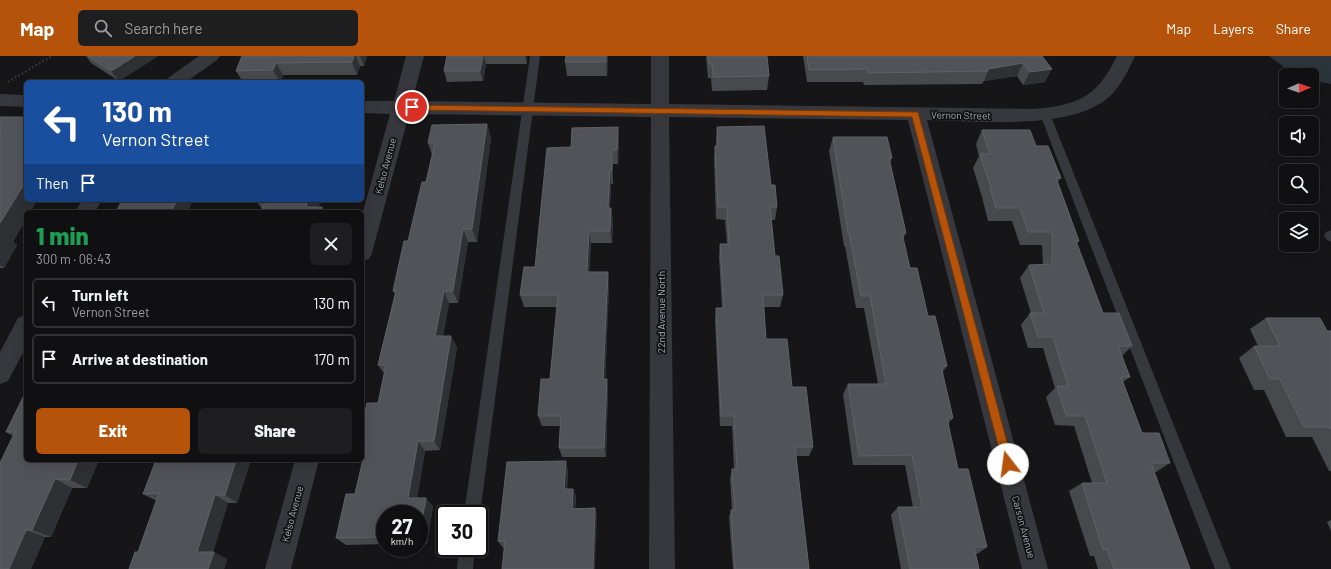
<!DOCTYPE html>
<meta charset="utf-8">
<style>
:root{--surface:#101012;--page:#1e1e20;--text:#f1f3f6;--muted:#9c9d9f;--line:#303032;--accent:#b45309}
body{margin:0;font-family:Barlow,sans-serif;background:var(--page);color:var(--text);height:100vh;display:flex;flex-direction:column;font-size:15px;white-space:nowrap}
*{box-sizing:border-box;margin:0}
p{font-size:13px;color:var(--muted)}
.icon{flex:none;width:22px;height:22px;fill:none;stroke:currentColor;stroke-width:2;stroke-linecap:round;stroke-linejoin:round}
.map{position:relative;flex:1;overflow:hidden}
.details{position:absolute;left:24px;top:154px;width:340px;height:252px;display:flex;flex-direction:column;background:var(--surface);border-radius:6px;box-shadow:0 4px 16px #0002,0 0 0 1px var(--line)}
.details>*{flex:none}
.guide{position:absolute;left:24px;top:24px;width:340px;height:122px;border-radius:6px;box-shadow:0 4px 16px #0002,0 0 0 1px var(--line);background:#1a4fa0;color:#fff;overflow:hidden}
.needle{width:26px;rotate:88deg}
.tools{position:absolute;left:1279px;top:12px;display:grid;gap:8px}
.tools a{display:grid;place-items:center;width:40px;height:40px;border-radius:6px;background:var(--surface);box-shadow:0 4px 16px #0002,0 0 0 1px var(--line);font-size:20px}
.speed{position:absolute;left:376px;top:449px;display:flex;gap:8px;font-size:20px;font-weight:700;text-align:center}
.speed>*{display:grid;place-content:center;width:52px;height:52px;border-radius:50%;background:var(--surface);box-shadow:0 4px 16px #0002,0 0 0 1px var(--line);line-height:1}
.speed small{font-size:10px;font-weight:400}
.speed .limit{border:2px solid #111;border-radius:6px;background:#fff;color:#111}
.pin{position:absolute;display:grid;place-items:center;width:34px;height:34px;color:#fff;margin:-17px;border:2px solid #fff;border-radius:50%;box-shadow:0 1px 4px #0007}
.me{position:absolute;width:44px;margin:-22px;rotate:345deg;stroke-linejoin:round;filter:drop-shadow(0 0 3px #0008)}
.turn{display:flex;align-items:center;gap:14px;height:84px;padding:0 12px;font-size:18px}
.turn .icon{width:52px;height:52px;stroke-width:2.5}
.turn b{display:block;font-size:28px;line-height:34px}
.then{display:flex;align-items:center;height:38px;padding:0 12px;background:#0003;gap:8px;font-size:15px}
.round{display:grid;place-items:center;flex:none;width:42px;height:42px;border-radius:6px;background:var(--page)}
.head{display:flex;align-items:center;justify-content:space-between;height:68px;padding:0 12px}
h1{font-size:24px;font-weight:800;line-height:30px;color:#1e9e55}
.cta{display:flex;gap:8px;margin-top:auto;padding:8px 12px}
.cta a{flex:1;height:46px;border-radius:6px;background:var(--accent);color:#fff;font-size:16px;font-weight:800;line-height:46px;text-align:center}
.cta a+a{background:var(--page);color:var(--text)}
ul{padding:0;list-style:none}
li{display:flex;align-items:center;gap:12px;height:50px;margin:0 8px 6px;padding:0 4px;border:2px solid var(--line);border-radius:6px}
li div{flex:1}
li b{display:block;font-size:15px}
li em{font-style:normal}
header{display:flex;align-items:center;gap:24px;box-sizing:border-box;height:56px;padding:0 20px;background:var(--accent);color:#fff}
header strong{font-size:19px}
nav{display:flex;gap:22px;margin-inline-start:auto;font-size:14px}
.search{width:280px;height:36px;background:var(--page);display:flex;align-items:center;gap:10px;box-sizing:border-box;padding:0 14px;border-radius:6px;color:var(--muted);font-size:15px}
.map>svg:first-child{display:block}
.water{fill:#2c353c}
.lines{fill:none;stroke-linecap:round;stroke-linejoin:round}
.path{stroke:#3d3f44;stroke-width:2;stroke-dasharray:1.5 2.5;stroke-linecap:butt}
.service{fill:#37383d;fill-rule:evenodd}
.minor{fill:#37383d;fill-rule:evenodd}
.wall{fill:#47494d}
.shaded-wall{fill:#2f3033}
.building{fill:#525359;stroke:#5f6168}
.route{fill:#b45309;stroke:#753606}
.labels{text-anchor:middle;dominant-baseline:central;stroke-width:3.5;stroke-linejoin:round;paint-order:stroke}
.street-label{font-size:10px;fill:#a8adb8;stroke:#111113}
</style>
<header>
<strong>Map</strong>
<div class="search"><svg class="icon" aria-label="search" viewBox="0 0 24 24"><circle cx="10" cy="10" r="6"/><path d="M15 15l6 6"/></svg>Search here</div>
<nav><a>Map</a><a>Layers</a><a>Share</a></nav>
</header>
<div class="map">
<svg width="1331" height="513" viewBox="0 0 1331 513">
<rect width="100%" height="100%" fill="#161618"/>
<path class="water" d="M1269,0H1331V28L1312,24V19H1295Z"/>
<g class="lines">
<path class="path" d="M8,26L52,0"/>
<g class="service">
<path d="M530,0H540L480,458L479,459V458H464Z"/>
<path d="M1045,54L1049,55L1050,58L1231,513H1215L1040,58L1041,55Z"/>
<path d="M1331,174V186L1327,184L1324,179L1326,176Z"/>
<path d="M459,492H475L473,513H457Z"/>
</g>
<g class="minor">
<path d="M199,0H220L217,4L186,26H165L168,22Z"/>
<path d="M406,0H424L412,45L651,48V0H669V48L1030,53C1076,50 1096,43 1117,0H1135C1128,15 1121,30 1109,41C1071,75 975,65 927,64L1048,513H1022L908,64L669,61L675,513H649L651,61L409,58L372,197L369,203L362,205V159L390,58L362,57V45H394Z"/>
<path d="M0,38L26,39V51L0,50Z"/>
<path d="M82,144H102L95,156H75Z"/>
<path d="M26,259V291L8,325L0,328V296L18,262Z"/>
<path d="M295,404H319L291,513H265Z"/>
</g>
</g>
<g class="wall">
<path d="M86,0H158L119,25L91,7Z"/>
<path d="M242,0H367L364,10H360L357,19H283L281,26H243L236,15Z"/>
<path d="M447,0H527V8H486L483,25L447,26L444,15Z"/>
<path d="M608,0L607,20H567L565,6Z"/>
<path d="M706,0H767L769,20L767,34L712,35L711,22H708Z"/>
<path d="M803,0H1042L1045,26L1023,29L1017,20L984,25L982,28L864,29L863,26H807Z"/>
<path d="M0,61L26,144H37L30,156H26V163L13,186L17,189L4,212H0Z"/>
<path d="M487,68L491,82L477,186H468L458,247H449L443,280L457,291L440,394L425,395L417,442L433,450L427,488H419V458H385V488L346,489L336,482L355,438L365,393L362,389V371L378,347L384,317L378,309L395,238L393,235L426,126L432,99L428,87Z"/>
<path d="M618,71L619,85L618,108H613V128H611L610,152H611L613,165L612,187H591L589,216L609,229L605,323L608,333L606,401H562L559,392L560,370H542L538,360L550,323L557,251H524L520,239L535,211L571,91Z"/>
<path d="M717,71L771,129L777,151L775,164H771L775,200L783,239L780,251H763L766,283L792,331L813,391L809,400H796L809,513H733L729,461L731,454H732L730,422L732,413H734L732,370H720L715,264L716,252H722L719,201L720,188H727L725,164L716,163L714,103L715,90H716V84Z"/>
<path d="M982,74L1036,90L1061,122L1058,126L1079,185L1077,188L1103,257L1132,290L1122,300L1130,321L1123,326L1142,377L1170,407L1156,416H1154L1190,513H1098L1094,500H1090L1069,435L1082,427H1092L1074,370L1055,369L1046,341L1055,332L1043,292H1028L1021,269L1030,257H1031L1020,222L1029,209H1043L1042,189H1020L1012,165H988L983,145V144L973,112L979,100L976,88Z"/>
<path d="M833,81L892,102L890,107L906,177L903,183L910,212L947,310L942,317L953,362L948,368L958,413L987,491L977,498H975L979,513H901L891,459L898,451H913L905,409H853L843,338L848,328H878L864,252H856L845,190H844L829,95Z"/>
<path d="M256,144H321L318,151H322L325,156H261L262,153Z"/>
<path d="M1266,262L1327,275H1331V415H1329L1312,381H1286L1264,334H1254L1239,302L1254,290H1258L1250,273Z"/>
<path d="M26,335V404H99L87,432H72L51,481H45L31,513H0L13,380L6,376Z"/>
<path d="M251,404L237,447H228L213,496L227,503L224,513H129L138,496L157,445L143,438Z"/>
<path d="M568,414L567,433H573L576,441L575,452H595L597,460L503,492L498,485Z"/>
<path d="M1331,464V475L1327,466Z"/>
</g>
<g class="shaded-wall">
<path d="M135,0H158L119,25L111,15Z"/>
<path d="M354,0H356L360,10L357,19L352,6Z"/>
<path d="M360,0H367L364,10Z"/>
<path d="M483,0H484L486,8L483,25L480,15Z"/>
<path d="M525,0H527V8Z"/>
<path d="M606,0H608L607,20L606,6Z"/>
<path d="M276,7L283,19L281,26H280L273,14Z"/>
<path d="M1023,7L1017,20L984,25L988,15V13Z"/>
<path d="M1052,13L1045,26L1023,29L1030,16Z"/>
<path d="M487,68L491,82L477,186L472,173Z"/>
<path d="M618,71L619,85L618,108L617,94Z"/>
<path d="M612,94L613,108V128L612,114Z"/>
<path d="M610,114L611,128L609,165L608,152Z"/>
<path d="M26,125V144H37L30,156H26V163L13,186L17,189L4,212L0,209V167Z"/>
<path d="M177,144H193L188,156H171Z"/>
<path d="M308,144H321L317,156L306,151Z"/>
<path d="M322,151L325,156H320Z"/>
<path d="M611,152L613,165L612,187L610,175Z"/>
<path d="M463,173L468,186L458,247L453,235Z"/>
<path d="M589,175L591,187L589,229L587,216Z"/>
<path d="M608,216L609,229L605,333L603,323Z"/>
<path d="M444,235L449,247L441,291L435,280Z"/>
<path d="M451,280L457,291L440,394L434,385Z"/>
<path d="M607,323L608,333L606,401L604,392Z"/>
<path d="M418,385L425,395L416,450L408,442Z"/>
<path d="M78,404H99L87,432L70,424Z"/>
<path d="M236,404H251L237,447L225,439Z"/>
<path d="M566,405L568,414L567,441L564,433Z"/>
<path d="M55,423L72,432L51,481L32,474Z"/>
<path d="M573,433L576,441L575,460L572,453Z"/>
<path d="M215,439L228,447L211,503L197,496Z"/>
<path d="M426,442L433,450L427,488L419,481Z"/>
<path d="M595,452L597,460L595,513H593Z"/>
<path d="M26,474L45,481L31,513H9Z"/>
<path d="M214,496L227,503L224,513H208Z"/>
</g>
<g class="building">
<path d="M88,0H135L111,15Z"/>
<path d="M242,0H354L352,6L276,7L273,14L236,15Z"/>
<path d="M447,0H483L480,15H444Z"/>
<path d="M566,0H606V6H565Z"/>
<path d="M708,0H767L769,20L713,21L712,8H709Z"/>
<path d="M807,0H1042L1052,13L1030,16L1023,7L988,13V15L868,17L867,13L809,14Z"/>
<path d="M0,61H26V125L0,167V80L1,78H0Z"/>
<path d="M487,68L472,173H463L453,235H444L435,280H451L434,385H418L408,442H426L419,481V458H385V481L336,482L346,438H355L367,386H362V371L367,347H378L386,309H378L396,235H393L404,185H408L422,126H426L435,87H428L432,69Z"/>
<path d="M764,70L771,129H775L777,151H770L775,200H779L783,239H763L766,283H787L792,331H806L813,391H795L809,513H735L731,454H735L732,413H737L734,360H721L716,252H724L720,188H729L727,151H718L715,90H718L717,71Z"/>
<path d="M618,71L617,94H612V114H610L608,152H611L610,175H589L587,216H608L603,323H607L604,392H559L561,360H538L541,323H550L558,239H520L524,211H535L547,92L571,91L572,72Z"/>
<path d="M982,74H1030L1036,90H1048L1061,122H1056L1079,185H1076L1103,257H1119L1132,290H1118L1130,321H1121L1142,377H1159L1170,407H1151L1190,513H1114L1107,493L1103,494L1082,427H1107L1085,360H1066L1057,330H1068L1053,281H1038L1030,257H1044L1029,209L1052,208V176H1028L1020,152H996L990,132H991L980,98H990Z"/>
<path d="M833,81H887L892,102H889L906,177H902L910,212H917L928,260H935L947,310H941L953,362H947L958,413H968L987,491H974L979,513H910L898,451H922L912,399L859,400L848,328H886L870,240H861L849,177H848Z"/>
<path d="M122,144H177L171,156H116Z"/>
<path d="M266,144H308L306,151H322L320,156H261Z"/>
<path d="M1266,262H1320L1327,275H1331V373L1330,371H1304L1280,323H1270L1254,290H1280Z"/>
<path d="M26,335V404H78L70,424L55,423L32,474H26L9,513H0V407L15,376H6Z"/>
<path d="M156,404H236L225,439H215L197,496H214L208,513H129L135,496H138L159,437L143,438Z"/>
<path d="M566,405L564,433H573L572,453L595,452L593,513H502L505,485H498L507,406Z"/>
</g>
<path class="route" d="M410,49L918,56L1013,408L1011,412L1008,413L1004,412L1003,408L912,61L412,54L409,51Z"/>
<g class="labels">
<g class="street-label">
<text transform="translate(961 59) rotate(1)">Vernon Street</text>
<text transform="translate(385 110) rotate(-75)">Kelso Avenue</text>
<text transform="translate(661 256) rotate(-90)">22nd Avenue North</text>
<text transform="translate(292 458) rotate(-75)">Kelso Avenue</text>
<text transform="translate(1024 471) rotate(75)">Carson Avenue</text>
</g>
</g>
</svg>
<div class="tools">
<a><svg class="needle" viewBox="-14 -14 28 28"><path d="M0-13l5 13h-10z" fill="#e53935"/><path d="M0 13l5-13h-10z" fill="#9c9d9f"/></svg></a>
<a><svg class="icon" aria-label="sound" viewBox="0 0 24 24"><path d="M4 9h4l5-4v14l-5-4H4zM17 9q2 3 0 6"/></svg></a>
<a><svg class="icon" aria-label="search" viewBox="0 0 24 24"><circle cx="10" cy="10" r="6"/><path d="M15 15l6 6"/></svg></a>
<a><svg class="icon" aria-label="layers" viewBox="0 0 24 24"><path d="M12 4l9 5-9 5-9-5zM3 14l9 5 9-5"/></svg></a>
</div>
<div class="speed"><div>27<small>km/h</small></div><div class="limit">30</div></div>
<div class="pin" style="left:412px;top:51px;background:#d93025"><svg class="icon" aria-label="arrive" viewBox="0 0 24 24"><path d="M6 21V4h12l-3 4 3 4H6"/></svg></div>
<svg class="me" style="left:1008px;top:408px" viewBox="-20 -20 40 40"><circle r="19" fill="#fff"/><path d="M0-13L10 11 0 6-10 11z" fill="#b45309"/></svg>
<div class="guide">
<div class="turn"><svg class="icon" aria-label="left" viewBox="0 0 24 24"><path d="M17 20v-9H6M10 6l-5 5 5 5"/></svg><div><b>130 m</b>Vernon Street</div></div>
<div class="then">Then<svg class="icon" aria-label="arrive" viewBox="0 0 24 24"><path d="M6 21V4h12l-3 4 3 4H6"/></svg></div>
</div>
<section class="details">
<div class="head"><div><h1>1 min</h1><p>300 m · 06:43</p></div><a class="round"><svg class="icon" aria-label="close" viewBox="0 0 24 24"><path d="M6 6l12 12M18 6L6 18"/></svg></a></div>
<ul>
<li><svg class="icon" aria-label="left" viewBox="0 0 24 24"><path d="M17 20v-9H6M10 6l-5 5 5 5"/></svg><div><b>Turn left</b><p>Vernon Street</p></div><em>130 m</em></li>
<li><svg class="icon" aria-label="arrive" viewBox="0 0 24 24"><path d="M6 21V4h12l-3 4 3 4H6"/></svg><div><b>Arrive at destination</b></div><em>170 m</em></li>
</ul>
<div class="cta"><a>Exit</a><a>Share</a></div>
</section>
</div>
